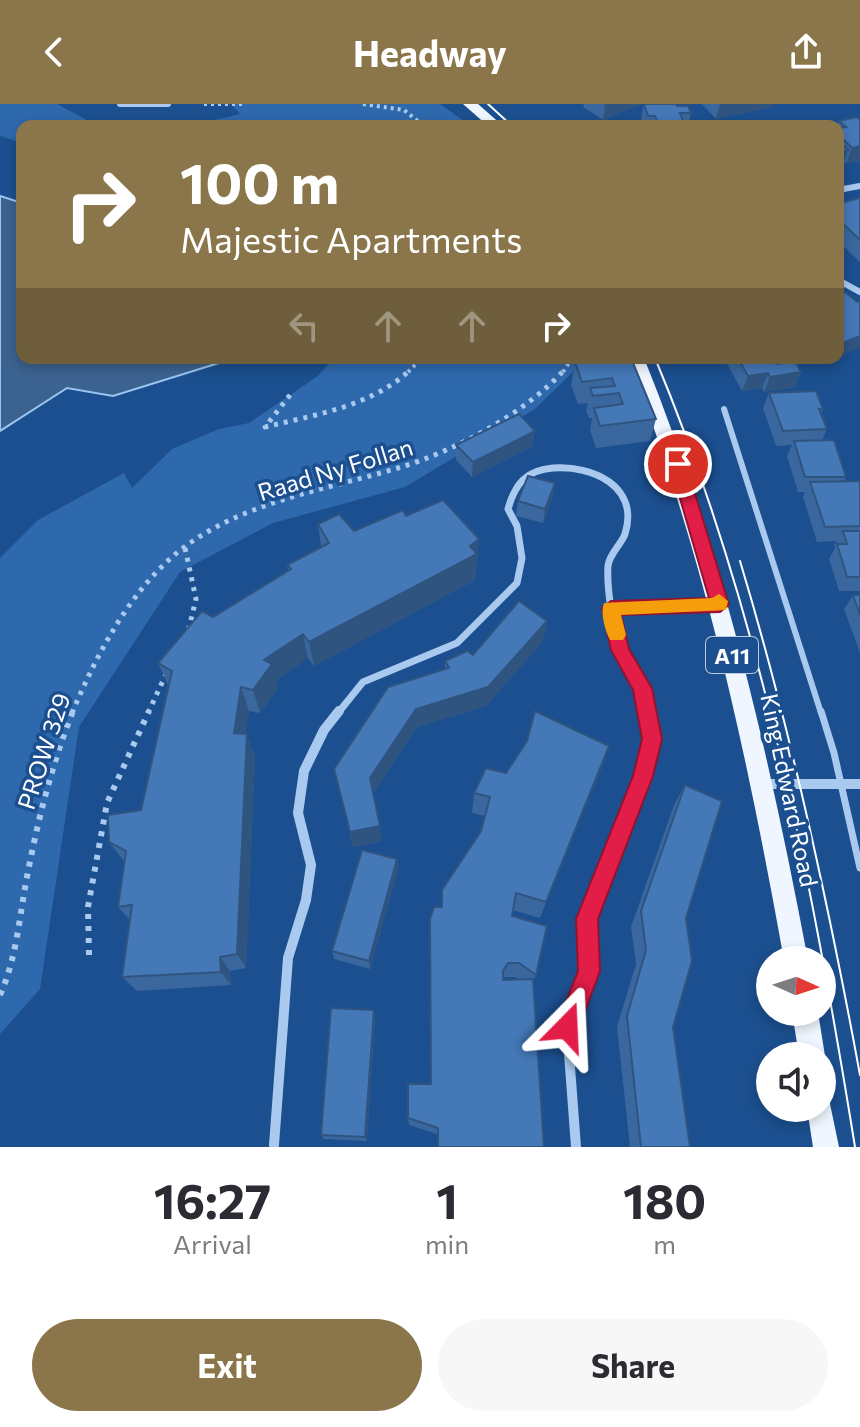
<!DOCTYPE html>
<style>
:root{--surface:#fff;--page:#f7f7f7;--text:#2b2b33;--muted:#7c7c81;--accent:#8a764a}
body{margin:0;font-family:Commissioner,sans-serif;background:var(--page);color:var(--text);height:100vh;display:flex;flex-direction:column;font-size:30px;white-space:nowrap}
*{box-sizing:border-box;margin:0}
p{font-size:26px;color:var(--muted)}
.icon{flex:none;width:44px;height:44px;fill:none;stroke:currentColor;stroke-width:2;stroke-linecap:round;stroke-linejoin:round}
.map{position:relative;height:1043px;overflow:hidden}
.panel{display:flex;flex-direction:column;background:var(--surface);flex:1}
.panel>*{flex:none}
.hud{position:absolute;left:16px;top:16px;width:828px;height:244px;border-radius:16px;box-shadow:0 4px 12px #0003;background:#8a764a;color:#fff;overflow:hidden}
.needle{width:52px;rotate:93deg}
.buttons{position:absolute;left:756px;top:842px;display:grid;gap:16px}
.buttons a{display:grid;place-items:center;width:80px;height:80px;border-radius:50%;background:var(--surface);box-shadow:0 4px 12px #0003;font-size:40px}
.pin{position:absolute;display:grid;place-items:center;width:68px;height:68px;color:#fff;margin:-34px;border:4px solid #fff;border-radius:50%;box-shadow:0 2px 8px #0007}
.me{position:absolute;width:88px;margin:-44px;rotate:21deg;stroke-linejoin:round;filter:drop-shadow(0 0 6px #0008)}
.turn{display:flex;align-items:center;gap:28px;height:168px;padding:0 32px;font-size:36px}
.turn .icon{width:104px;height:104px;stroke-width:2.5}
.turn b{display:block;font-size:56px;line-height:68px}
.lanes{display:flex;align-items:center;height:76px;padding:0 32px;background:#0003;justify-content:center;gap:40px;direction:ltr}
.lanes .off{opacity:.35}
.eta{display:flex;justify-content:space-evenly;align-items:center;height:136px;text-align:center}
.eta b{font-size:48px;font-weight:700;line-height:56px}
.cta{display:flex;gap:16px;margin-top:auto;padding:16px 32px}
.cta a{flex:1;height:92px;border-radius:48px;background:var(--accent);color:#fff;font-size:32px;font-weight:700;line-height:92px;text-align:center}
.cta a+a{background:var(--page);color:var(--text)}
header{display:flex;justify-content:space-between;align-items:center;height:104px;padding:0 32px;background:var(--accent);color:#fff;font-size:36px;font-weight:700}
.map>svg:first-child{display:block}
.green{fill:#2e69ad}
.water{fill:#3c6290;stroke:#9cc4f0;stroke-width:2}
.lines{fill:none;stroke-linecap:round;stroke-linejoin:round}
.path-far2{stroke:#a9c9ee;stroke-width:4;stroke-dasharray:3 4;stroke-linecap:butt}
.path-far1{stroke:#a9c9ee;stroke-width:5;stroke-dasharray:4 6;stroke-linecap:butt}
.path{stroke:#a9c9ee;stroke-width:6;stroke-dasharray:5 7;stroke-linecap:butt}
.lane-far1{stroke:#a9c9ee;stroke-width:6}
.lane{stroke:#a9c9ee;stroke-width:7}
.street-far2{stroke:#a9c9ee;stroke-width:6}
.street-far1{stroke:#a9c9ee;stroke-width:7}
.street{stroke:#a9c9ee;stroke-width:10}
.primary{fill:#f0f6ff;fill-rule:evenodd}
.tram{stroke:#fff;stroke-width:2}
.wall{fill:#3a679d;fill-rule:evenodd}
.shaded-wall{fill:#305480}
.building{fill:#4478b7;stroke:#305480;stroke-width:2}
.route{fill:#e11d48;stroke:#92132f;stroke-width:2}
.slow{fill:#f59e0b}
.labels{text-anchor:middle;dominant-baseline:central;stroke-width:7;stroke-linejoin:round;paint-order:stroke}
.shield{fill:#1b4f8f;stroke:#bbcadd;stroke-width:2}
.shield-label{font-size:22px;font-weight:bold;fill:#fff}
.street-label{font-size:24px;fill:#fff;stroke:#1b4f8f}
</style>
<header><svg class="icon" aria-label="back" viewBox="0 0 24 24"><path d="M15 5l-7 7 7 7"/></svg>Headway<svg class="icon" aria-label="share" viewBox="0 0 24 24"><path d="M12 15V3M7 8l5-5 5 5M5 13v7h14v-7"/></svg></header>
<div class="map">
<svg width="860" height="1043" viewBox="0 0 860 1043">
<rect width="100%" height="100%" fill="#1b4f8f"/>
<g class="green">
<path d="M0,0H57L98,22H22V39L0,32Z"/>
<path d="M231,0H440L471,22H190L240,10Z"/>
<path d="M334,254H576L584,257L535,305L405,383L273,419L180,468L79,623L40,885L0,930V454L38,416L124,369L132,384L172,345L219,325L249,319L318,272Z"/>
</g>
<path class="water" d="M0,92L22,99V254H235L113,292L67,284L0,327Z"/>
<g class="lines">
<g class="path-far2">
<path d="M204,0H245"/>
<path d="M363,0L404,6L424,22"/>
<path d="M408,268L422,254"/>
<path d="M563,268L572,254"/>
</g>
<g class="path-far1">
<path d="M290,291L265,323C315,311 372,302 410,266"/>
<path d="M185,444L196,495L188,528"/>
<path d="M72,609C96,552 129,488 178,448C240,398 325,386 398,364C453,348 526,309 564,266"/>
<path d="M148,609L167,568"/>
</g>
<g class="path">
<path d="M89,851L88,803L107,699L149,607"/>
<path d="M0,891C16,856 19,816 26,778C37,720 51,662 73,607"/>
</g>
<path class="lane-far1" d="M724,305L821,609"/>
<path class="lane" d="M821,607L834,649L860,764"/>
<g class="street-far2">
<path d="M120,0H168"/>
<path d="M838,86L860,82"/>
<path d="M838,176L860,188"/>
</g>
<g class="street-far1">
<path d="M611,504L715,501"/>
<path d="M338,609L363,578L457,539L517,479L522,454L517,422L508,405C515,380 526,366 553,364C592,361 640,382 625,430C621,441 609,450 608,462C607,476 609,492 611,505C613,519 616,535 621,547C632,573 641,579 647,609"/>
</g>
<g class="street">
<path d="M763,680H860"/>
<path d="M274,1041L288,854L306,796L311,761L298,709L304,667L324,626L339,607"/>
<path d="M576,1043L567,923L589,867L587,815L643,672L652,635L647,607"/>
</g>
<g class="primary">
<path d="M463,0H478L503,22H488Z"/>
<path d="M628,254H644C723,449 769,650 808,856H784C747,650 704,449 628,254Z"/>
<path d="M792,908H818L825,952L822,959V952H799Z"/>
<path d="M822,992L829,995L839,1043H813L807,1004H822Z"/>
</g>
<g class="tram">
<path d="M488,0L512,22"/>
<path d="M655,254C760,505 812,776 855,1043"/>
<path d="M740,457C791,626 828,797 860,971"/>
</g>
</g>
<g class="wall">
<path d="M584,0H641L603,16L583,3Z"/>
<path d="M644,0L677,2L691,9L688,22H643L641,16Z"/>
<path d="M702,0H773L772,3L716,15Z"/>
<path d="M860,16V57L846,60L844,58L842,62L838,63L837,22L839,17Z"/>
<path d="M860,95V158L838,137V100Z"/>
<path d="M610,254L656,315L650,337L596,344L590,326L592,314H589L586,307L588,299L578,300L571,281L575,258Z"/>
<path d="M724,254H783L782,257L775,258L776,260L801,268L795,283L764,288L762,284L742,287Z"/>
<path d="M769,289L823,305L821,310L827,325L822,336L846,373L844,377H860V487H839L829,455L835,444L834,441L837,437L817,438L803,393L805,388H798L787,352L792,341L776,342L763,304Z"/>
<path d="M456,341L533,342L472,373L456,356Z"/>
<path d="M555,379L552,394L543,419L516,412L518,397Z"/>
<path d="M406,412L479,435L475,476L314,562L308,554L276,576L278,584L260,609L249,607L245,630L255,652L246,864L230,867L231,881L137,887L122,873L130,816L118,803L124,757L109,738L141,706L168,581L158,559L213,513L288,466L287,461L321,442L318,420L354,427Z"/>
<path d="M853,491H860V549L844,505Z"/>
<path d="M547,517L543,537L486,602L417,623L373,689L382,737L353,743L334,665L445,566V557L473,551Z"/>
<path d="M602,663L540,814L513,806L512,812L536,871L533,878L437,1030L409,1021L408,1014L431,980L442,803L481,727L485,712L472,709L474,689L506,669ZM504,873H515L518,876H503Z"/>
<path d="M685,681L686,814L673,923L690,1043H630L617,923L636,860L631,823L674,701Z"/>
<path d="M397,755L398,765L370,865L334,855L332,847Z"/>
<path d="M374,906L375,912L367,1037L324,1035L321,1031Z"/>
</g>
<g class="shaded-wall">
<path d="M605,0H641L603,16Z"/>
<path d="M720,0H773L772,3L716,15Z"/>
<path d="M860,42V57L846,60L852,44Z"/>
<path d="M848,46L842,62L838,63V49Z"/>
<path d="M860,232V244L838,253V241Z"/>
<path d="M763,254H783L782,257L761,260Z"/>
<path d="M801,268L795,283L764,288L770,273Z"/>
<path d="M768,269L762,284L742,287L748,272Z"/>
<path d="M535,327L533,342L472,373L473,358Z"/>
<path d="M555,379L552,394L543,419L545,405Z"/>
<path d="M479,435L475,476L314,562L309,538L470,442Z"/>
<path d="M547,517L543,537L486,602L417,623L372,691L370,674L416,605Z"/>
<path d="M303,530L308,554L276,576L278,584L260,609L253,586L264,556Z"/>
<path d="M241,583L249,607L242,651L234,629Z"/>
<path d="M247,630L255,652L246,864L237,850Z"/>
<path d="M609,642L602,663L540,814L546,798Z"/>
<path d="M380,722L382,737L353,743L350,728Z"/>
<path d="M397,755L398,765L370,865L369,857Z"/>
<path d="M220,853L230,867L231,881L221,868Z"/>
<path d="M374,906L375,912L367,1037L365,1033Z"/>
</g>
<g class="building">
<path d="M644,0H676L677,2H688L691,9H680L685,22H659L655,12H648Z"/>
<path d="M857,13L860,16V42L852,44L838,30V24L846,23L839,17Z"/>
<path d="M607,16L611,22H578L577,20Z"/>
<path d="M838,37L848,46L838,49Z"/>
<path d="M859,94L860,95V136L838,115V100Z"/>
<path d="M845,188L857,198L860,197V232L838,241V191Z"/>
<path d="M610,254H631L656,315L600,322L594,304L623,300L619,289L593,292L590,284L615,282L612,274L582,278L575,258Z"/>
<path d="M738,254H772L776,260L795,257L801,268L770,273L768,269L748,272Z"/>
<path d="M816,287L823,305H819L827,325L783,327L769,289Z"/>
<path d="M519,310L535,327L473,358L456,341Z"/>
<path d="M834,336L846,373H805L794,337Z"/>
<path d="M528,372L555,379L545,405L518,397Z"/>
<path d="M860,377V422L825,423L810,378Z"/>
<path d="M443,396L479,435L470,442L477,450L309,538L303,530L264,556L272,560L253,586L241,583L234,629L247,630L237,850L220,853L221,868L122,873L132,801L118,803L126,747L109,738L108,711L141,706L172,567L158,559L202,507L213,513L291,465L287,461L329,439L318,420L339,410L354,427L403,406L406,412Z"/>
<path d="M843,427H860V473H847L837,440H847Z"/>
<path d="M853,491H860V511Z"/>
<path d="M519,497L547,517L488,583L416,605L370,674L380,722L350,728L334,665L388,583L449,564L445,557L467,547L473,551Z"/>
<path d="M535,607L609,642L546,798L516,789L512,812L547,822L536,871L519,859H508L503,867V876L533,875L544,1043H438V1024L408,1014V980H431L430,815L434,803H442V786L481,727L490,693L474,689L486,664L506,669L527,637Z"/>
<path d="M685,681L722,697L686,814L692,857L673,923L690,1043H641L627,912L646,846L641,807Z"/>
<path d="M362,746L397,755L369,857L332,847Z"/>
<path d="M331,904L374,906L365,1033L321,1031Z"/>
</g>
<path class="route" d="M678,354L686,360L729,501L720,508L621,511L629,545L652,584L662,635L653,672L598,815L600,867L576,932L567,935L559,932L556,923L578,867L576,815L633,672L642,635L633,586L611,546L602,504L611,497L709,494L670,360Z"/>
<path class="slow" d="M719,490L728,497L726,506L621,511L626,531L623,536H610C605,526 600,509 604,499L712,494Z"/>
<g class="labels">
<rect class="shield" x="706" y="533" width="52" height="36" rx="6"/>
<g class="shield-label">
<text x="732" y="551">A11</text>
</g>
<g class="street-label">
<text transform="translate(335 365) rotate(-17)">Raad Ny Follan</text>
<text transform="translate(43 647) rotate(-72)">PROW 329</text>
<text transform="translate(790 686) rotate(78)">King Edward Road</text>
</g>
</g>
</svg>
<div class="buttons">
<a><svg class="needle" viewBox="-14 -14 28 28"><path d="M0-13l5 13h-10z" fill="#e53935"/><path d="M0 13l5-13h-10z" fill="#7c7c81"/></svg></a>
<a><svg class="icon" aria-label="sound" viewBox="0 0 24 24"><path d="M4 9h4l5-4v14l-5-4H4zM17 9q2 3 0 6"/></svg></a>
</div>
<div class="pin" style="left:678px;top:360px;background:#d93025"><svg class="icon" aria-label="arrive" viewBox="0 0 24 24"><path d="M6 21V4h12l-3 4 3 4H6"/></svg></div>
<svg class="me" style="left:567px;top:923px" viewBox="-20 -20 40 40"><path d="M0-17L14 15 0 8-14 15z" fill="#e11d48" stroke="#fff" stroke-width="4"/></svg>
<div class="hud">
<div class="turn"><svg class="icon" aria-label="right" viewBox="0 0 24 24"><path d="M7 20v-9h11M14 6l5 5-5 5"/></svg><div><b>100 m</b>Majestic Apartments</div></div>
<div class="lanes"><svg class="icon off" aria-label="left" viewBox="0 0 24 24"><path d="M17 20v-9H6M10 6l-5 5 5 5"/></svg><svg class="icon off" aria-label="ahead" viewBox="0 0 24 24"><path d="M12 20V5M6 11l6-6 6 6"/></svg><svg class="icon off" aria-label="ahead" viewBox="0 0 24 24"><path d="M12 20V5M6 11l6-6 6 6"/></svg><svg class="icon" aria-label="right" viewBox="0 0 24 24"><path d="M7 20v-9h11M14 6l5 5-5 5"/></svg></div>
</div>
</div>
<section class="panel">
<div class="eta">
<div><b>16:27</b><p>Arrival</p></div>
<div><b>1</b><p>min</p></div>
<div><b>180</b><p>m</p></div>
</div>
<div class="cta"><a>Exit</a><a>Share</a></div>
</section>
